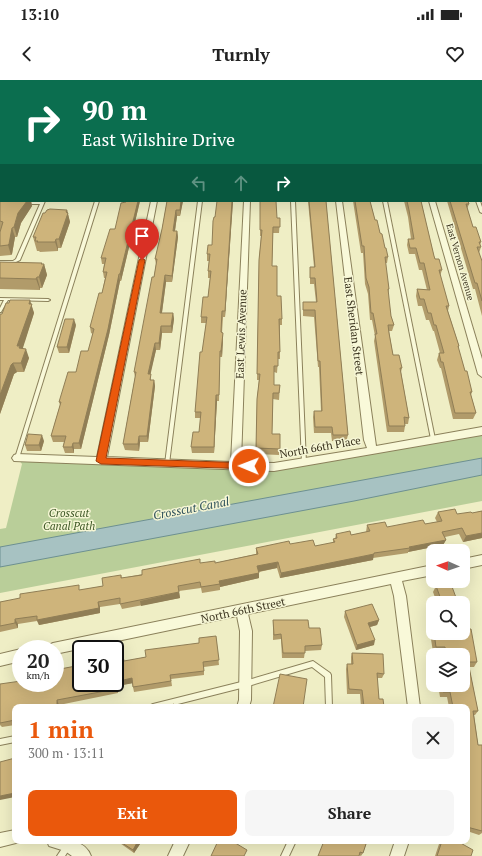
<!DOCTYPE html>
<meta charset="utf-8">
<style>
:root{--surface:#fff;--page:#f6f6f6;--text:#222;--muted:#767676;--accent:#ea580c}
body{margin:0;font-family:"PT Serif",serif;background:var(--page);color:var(--text);height:100vh;display:flex;flex-direction:column;font-size:15px;white-space:nowrap}
*{box-sizing:border-box;margin:0}
p{font-size:13px;color:var(--muted)}
.icon{flex:none;width:22px;height:22px;fill:none;stroke:currentColor;stroke-width:2;stroke-linecap:round;stroke-linejoin:round}
.map{position:relative;flex:1;overflow:hidden}
.panel{position:absolute;left:12px;top:624px;width:458px;height:140px;display:flex;flex-direction:column;background:var(--surface);border-radius:8px;box-shadow:0 4px 16px #0002}
.panel>*{flex:none}
.banner{position:absolute;left:0px;top:0px;width:482px;height:122px;box-shadow:0 4px 16px #0002;background:#0b6e4f;color:#fff;overflow:hidden}
.needle{width:26px;rotate:272deg}
.tools{position:absolute;left:426px;top:464px;display:grid;gap:8px}
.tools a{display:grid;place-items:center;width:44px;height:44px;border-radius:8px;background:var(--surface);box-shadow:0 4px 16px #0002;font-size:20px}
.speed{position:absolute;left:12px;top:560px;display:flex;gap:8px;font-size:20px;font-weight:700;text-align:center}
.speed>*{display:grid;place-content:center;width:52px;height:52px;border-radius:50%;background:var(--surface);box-shadow:0 4px 16px #0002;line-height:1}
.speed small{font-size:10px;font-weight:400}
.speed .limit{border:2px solid #111;border-radius:6px;background:#fff;color:#111}
.pin{position:absolute;display:grid;place-items:center;width:34px;height:34px;color:#fff;margin:-41px -17px;border-radius:50% 50% 50% 0;rotate:-45deg;box-shadow:0 0 4px #0007}
.pin .icon{rotate:45deg}
.me{position:absolute;width:44px;margin:-22px;rotate:271deg;stroke-linejoin:round;filter:drop-shadow(0 0 3px #0008)}
.turn{display:flex;align-items:center;gap:14px;height:84px;padding:0 16px;font-size:18px}
.turn .icon{width:52px;height:52px;stroke-width:2.5}
.turn b{display:block;font-size:28px;line-height:34px}
.lanes{display:flex;align-items:center;height:38px;padding:0 16px;background:#0003;justify-content:center;gap:20px;direction:ltr}
.lanes .off{opacity:.35}
.round{display:grid;place-items:center;flex:none;width:42px;height:42px;border-radius:8px;background:var(--page)}
.summary{display:flex;align-items:center;justify-content:space-between;height:68px;padding:0 16px}
h1{font-size:24px;font-weight:700;line-height:30px;color:var(--accent)}
.button{display:flex;gap:8px;margin-top:auto;padding:8px 16px}
.button a{flex:1;height:46px;border-radius:8px;background:var(--accent);color:#fff;font-size:16px;font-weight:700;line-height:46px;text-align:center}
.button a+a{background:var(--page);color:var(--text)}
.status{display:flex;justify-content:space-between;align-items:center;height:28px;padding:0 20px;background:var(--surface);direction:ltr}
.status svg{height:11px;fill:currentColor}
header{display:flex;justify-content:space-between;align-items:center;height:52px;padding:0 16px;background:var(--surface);font-size:18px;font-weight:700}
.map>svg:first-child{display:block}
.green{fill:#b9ce99}
.water{fill:#a7c2c2;stroke:#6d9091}
.lines{fill:none;stroke-linecap:round;stroke-linejoin:round}
.lane-casing{stroke:#8b815b;stroke-width:2}
.street-casing{stroke:#8b815b;stroke-width:2}
.secondary-casing{stroke:#6d623e;stroke-width:2}
.lane{fill:#f9f9d9;fill-rule:evenodd}
.street{fill:#f9f9d9;fill-rule:evenodd}
.secondary{fill:#f9f9d9;fill-rule:evenodd}
.wall{fill:#b19b6a}
.shaded-wall{fill:#907e56}
.building{fill:#ceb47b;stroke:#907e56}
.route{fill:#ea580c;stroke:#983908}
.labels{text-anchor:middle;dominant-baseline:central;stroke-width:3;stroke-linejoin:round;paint-order:stroke}
.far-street-label{font-size:9px;fill:#3b341f;stroke:#f6f6d5}
.street-label{font-size:11px;fill:#3b341f;stroke:#f6f6d5}
.park-label{font-size:11px;font-style:italic;fill:#3d5725;stroke:#f6f6d5}
.water-label{font-size:12px;font-style:italic;fill:#2e515b;stroke:#f6f6d5}
</style>
<div class="status"><b>13:10</b><svg viewBox="0 0 49 12"><path d="M0 12V9h3v3zM5 12V6h3v6zM10 12V3h3v9zM15 12V0h3v12zM26 1h20v11H26zM47 4h2v5h-2z"/></svg></div>
<header><svg class="icon" aria-label="back" viewBox="0 0 24 24"><path d="M15 5l-7 7 7 7"/></svg>Turnly<svg class="icon" aria-label="heart" viewBox="0 0 24 24"><path d="M12 20l-8-8c-3-5 5-10 8-4 3-6 11-1 8 4z"/></svg></header>
<div class="map">
<svg width="482" height="776" viewBox="0 0 482 776">
<rect width="100%" height="100%" fill="#efeec5"/>
<path class="green" d="M482,351V421L0,513V449L6,448L22,384L17,378L274,387Z"/>
<path class="water" d="M482,378V395L354,421L0,487V467Z"/>
<g class="lines">
<g class="lane-casing">
<g id="lane">
<rect x="89" y="0" width="2" height="1"/>
<rect x="161" y="0" width="2" height="1"/>
<rect x="432" y="0" width="2" height="1"/>
<rect x="481" y="6" width="1" height="2"/>
<rect x="0" y="73" width="1" height="4"/>
<rect x="0" y="82" width="1" height="2"/>
<path d="M41,121H45L20,180L14,183H0V181H13L16,179L40,124H25L23,123L25,122H41Z"/>
<path d="M95,121H99L19,378L17,380L15,378Z"/>
<path d="M198,121H202L169,384V385H165V384Z"/>
<path d="M291,121H295L306,383V384H302V383Z"/>
<path d="M383,121H387L435,359L433,361L431,359Z"/>
<path d="M476,121H480L482,127V133L480,132Z"/>
<path d="M0,218L48,219L50,220L48,221L8,220L1,232H0V228L4,220H0Z"/>
<path d="M313,581L330,593L331,595L332,627H326L325,597L312,587L245,607L166,627H150L151,625L153,624L245,601Z"/>
<path d="M15,656V662L0,665V659Z"/>
<path d="M67,761H75L65,776H57Z"/>
<path d="M288,761H296L289,776H281Z"/>
</g>
</g>
<g class="street-casing">
<g id="street">
<path d="M45,0H51L44,1Z"/>
<rect x="122" y="0" width="6" height="1"/>
<rect x="197" y="0" width="6" height="1"/>
<rect x="394" y="0" width="6" height="1"/>
<path d="M151,121H157L107,377L231,382L244,121H250L241,382L274,383L367,368L364,360L336,121H342L376,366L482,347V355L274,391L14,381L12,378L14,375L17,374L97,377Z"/>
<path d="M429,121H435L482,279V297L478,294Z"/>
<path d="M482,475V485L463,489V479Z"/>
<path d="M433,485V495L402,501L406,516L420,627H408L394,516L391,504L248,534L252,551L251,620L249,627H237L239,620L240,551L237,536L55,574V569H47L49,565L53,563Z"/>
<path d="M21,569V581L0,586V574Z"/>
<path d="M15,750V761H21L20,762L0,767V753Z"/>
<path d="M47,761C63,761 84,757 91,776H72L65,771L49,766Z"/>
<path d="M175,761H190L183,776H168Z"/>
<path d="M395,761H409L404,776H390Z"/>
</g>
</g>
<g class="secondary-casing">
<g id="secondary">
<path d="M470,0H478L479,1H471Z"/>
<rect x="481" y="15" width="1" height="7"/>
<rect x="0" y="67" width="1" height="6"/>
<rect x="481" y="76" width="1" height="6"/>
</g>
</g>
<use href="#lane" class="lane"/>
<use href="#street" class="street"/>
<use href="#secondary" class="secondary"/>
</g>
<g class="wall">
<path d="M0,0L1,1V47L0,46V28H1H0Z"/>
<rect x="236" y="0" width="37" height="1"/>
<path d="M281,0H387L388,1H282Z"/>
<path d="M481,45L482,47V73H481Z"/>
<path d="M481,80H482V92L481,89Z"/>
<path d="M0,85L1,121H31L32,126L21,143L17,157H15L12,174L11,175L0,176Z"/>
<path d="M126,121H140L121,201H120L109,255L81,369H74V373H65L63,367L64,362H53L51,356L60,325L59,322L88,271L93,254L91,253L90,247L102,213L105,198H104L103,192L104,184H102L101,178L115,149Z"/>
<path d="M167,121H183L180,136H177L175,151H177L178,157L172,202H166L162,233H173L174,239L172,253H162L160,270H156L150,294L151,300H154L155,306L148,362H140L139,371L125,370L123,364L135,297L134,292L154,197L156,184L155,179L162,149Z"/>
<path d="M233,121L225,237H223L222,253L223,259L222,277H220L219,321H217L214,373H192L191,367L199,352L201,338H195V332L206,243H201V237L208,217L210,198H208V191L209,181H207V174L212,165L215,137Z"/>
<path d="M260,121L277,138H280L279,153H273L272,186L277,216L282,239V245H280V279H278L277,293L274,292V305H280L279,320L273,319L272,354L280,369L279,375L256,374L257,319L259,300H257L259,180L261,156H260Z"/>
<path d="M308,121H326L348,355L346,362L332,361L331,353H314L313,337L314,331H321L319,287H318L314,237L303,236V222H316L314,204H310V187H314Z"/>
<path d="M353,121H370L375,140L388,177L387,183H385L389,209L388,214L391,236L394,245L392,251H389L393,275L402,288L401,292L409,338L408,344H405V346L404,352H387L374,261L375,256L372,240H370L368,214L365,204L363,173H361Z"/>
<path d="M404,121H421L434,176L435,179L442,190L440,196L449,226L448,231L459,266L458,269L465,291L472,312L471,315L476,333L473,339H453L441,288H440L437,280L439,273H440L434,251H433L429,240H426L422,226H418L416,216L417,209L427,210L422,190H419L415,174H409L407,165L408,159H411L408,137Z"/>
<path d="M447,121H468L469,124L467,129L473,147L481,162L480,165L481,167L479,173L482,181V236L475,209H473Z"/>
<path d="M67,130L70,142L61,168H58V171L40,172L39,171H37L33,157Z"/>
<path d="M0,182L44,184L47,195L42,208H40V210L0,209Z"/>
<path d="M31,224L34,233L22,269L29,278L24,292H17L14,294L0,334V234H2Z"/>
<path d="M76,245L69,273H59L57,267Z"/>
<path d="M44,361L41,371H27L25,365Z"/>
<path d="M482,431V458L463,462L459,454L445,457L446,460L443,465L408,472V473L373,478V480L280,498L277,488L259,492V498L220,507V510L202,513L201,508L179,511L180,518L122,529L120,524L100,527V533L39,545L37,541L18,544V548L0,552V522L81,510L103,506L121,495L122,498L200,483H215L256,474V468L290,464L315,466L333,463V459H335L336,454L351,455L366,452L367,445L387,447L425,444L437,442L435,438L438,432L457,434L472,433Z"/>
<path d="M436,506L458,523H437L433,512Z"/>
<path d="M430,524H433V544L428,529Z"/>
<path d="M345,531L379,540L377,545L370,547L374,565L356,570L344,537Z"/>
<path d="M273,540L309,548L322,565L321,570L305,571L304,578H282L281,559L273,560Z"/>
<path d="M433,548V553H463L477,582L474,587H469L478,631L475,635H474L478,665H482V753L479,755L467,751V627H449L447,617H440L438,605H463V575H442V572H433L430,553Z"/>
<path d="M216,556L219,585L204,587V595L171,599L172,606L134,612L133,607L132,603L117,606L118,613L59,625V627H15V645L2,647L0,645V604L55,603L125,581L146,577L199,563Z"/>
<path d="M352,573L384,594L382,598H377L379,619L384,627H361L360,614H347L346,589L347,584H351V577Z"/>
<path d="M117,761H142L134,773Z"/>
<path d="M324,761H367L363,773L361,776Z"/>
<path d="M440,761H457L471,776H435Z"/>
</g>
<g class="shaded-wall">
<path d="M26,0H32L31,1H25Z"/>
<path d="M76,0H84L83,1H75Z"/>
<path d="M264,0H273V1H262Z"/>
<path d="M27,121H31L32,126L21,143L17,157L14,147L18,133Z"/>
<path d="M138,121H140L121,201L120,194Z"/>
<path d="M181,121H183L180,136V130Z"/>
<path d="M232,121H233L225,237V231Z"/>
<path d="M67,130L70,142L61,168L59,159Z"/>
<path d="M176,130L177,136L174,157L173,151Z"/>
<path d="M12,148L15,157L12,174L11,175L8,165Z"/>
<path d="M177,151L178,157L172,202V196Z"/>
<path d="M56,159L58,168V171L55,162Z"/>
<path d="M42,183L43,187L44,184L47,195L42,208L39,197Z"/>
<path d="M119,194L120,201L109,255L81,369L79,363Z"/>
<path d="M165,195L166,202L161,239L160,233Z"/>
<path d="M37,197L40,208V210L36,199Z"/>
<path d="M30,220L34,233L22,271L17,266Z"/>
<path d="M173,233L174,239L172,253L171,246Z"/>
<path d="M74,239L76,245L69,273L67,267Z"/>
<path d="M161,246L162,253L160,270L159,263Z"/>
<path d="M223,253V259L222,277L221,271Z"/>
<path d="M155,263L156,270L149,301L148,294Z"/>
<path d="M26,269L29,278L24,292L21,283Z"/>
<path d="M13,283L17,292L14,294L0,334V315L11,285Z"/>
<path d="M154,300L155,306L148,362L147,356Z"/>
<path d="M216,315L217,321L214,373V367Z"/>
<path d="M42,355L44,361L41,371L39,365Z"/>
<path d="M139,356L140,362L139,371L138,364Z"/>
<path d="M73,363L74,369V373L72,367Z"/>
<path d="M482,453V458L463,462L466,456Z"/>
<path d="M446,460L443,465L408,472L410,468L409,467Z"/>
<path d="M374,474L373,480L280,498L281,493Z"/>
<path d="M278,482L277,488L257,492V486Z"/>
<path d="M259,493V498L220,507L219,501Z"/>
<path d="M179,512L180,518L141,526L140,521Z"/>
<path d="M98,522L100,527V533L39,545L37,540Z"/>
<path d="M15,539L18,544V548L15,543Z"/>
<path d="M379,540L377,545L366,548L368,543Z"/>
<path d="M375,560L374,565L356,570L357,565Z"/>
<path d="M132,598L134,603L117,606L118,613L116,609L115,602Z"/>
<path d="M57,620L59,625V627H58L57,625Z"/>
<path d="M15,711V717L0,720V716Z"/>
<path d="M138,761H142L134,773L133,770Z"/>
</g>
<g class="building">
<path d="M0,0H26L25,1H1V41H0V28H1V23H0L1,0Z"/>
<path d="M59,0H76L75,1H57Z"/>
<path d="M93,0H109L108,1H92Z"/>
<path d="M136,0H153V1H135Z"/>
<rect x="171" y="0" width="15" height="1"/>
<rect x="209" y="0" width="14" height="1"/>
<path d="M245,0H264L262,1H248Z"/>
<path d="M288,0H387L388,1H289Z"/>
<path d="M411,0H424V1H412Z"/>
<rect x="449" y="0" width="11" height="1"/>
<path d="M481,45L482,47V67H481Z"/>
<path d="M1,84V121H27L18,133L14,147L12,148L9,164L8,165L0,166V152L3,142L0,141V85Z"/>
<path d="M126,121H138L120,194H119L108,249L79,363H73L72,367H63L66,356H51L61,322H59L68,292H76L81,271H88L94,249L90,247L99,213H102L107,192H103L106,178H101L110,149H115L121,123L126,122Z"/>
<path d="M167,121H181L180,130H176L173,151H177L172,196L165,195L160,233H173L171,246H161L159,263H155L148,294H151L150,300H154L147,356H139L138,364H123L136,292H134L152,197H154L157,179H155L162,149Z"/>
<path d="M217,121H232L225,231H222L221,252L223,253L221,271H220L219,315H216L214,367H191L193,352H199L201,332H195L200,272H202L207,237H201L203,217H208L211,191H208L210,174H207L208,165H212L213,141L214,137H215Z"/>
<path d="M260,121H276L277,138H280V147H273L272,186H277V216H281L282,239H279L280,272H278V286H274V305H280L279,313H273L272,354H280V369L256,368L257,319L260,294H257L259,180L262,150H260Z"/>
<path d="M309,121H326L348,355H333L332,347H315L314,331H322L320,281H318L315,230H303V222H317L315,198H310V187H315Z"/>
<path d="M355,121H370L375,140H377L380,153L382,154L385,168H386L388,177H385L389,209H388L391,236L394,245H388L389,253L393,275H399L402,288H400L409,338L404,337L405,346H389L375,254H377L373,233H371L369,207L366,198L364,166H362Z"/>
<path d="M407,121H421L434,176L435,179H439L442,190H439L449,226H446L459,266H458L465,291H467L472,312H470L476,333H455L443,282H441L439,273H444L436,245H434L431,233H428L424,219H420L417,209L430,210L424,183H420L416,168H410L408,159H414L409,130Z"/>
<path d="M450,121H468L469,124H466L473,147H476L481,162H479L481,167H477L482,181V221L477,203H475Z"/>
<path d="M50,129L67,130L66,132L68,133L59,159H56L55,162H37L38,161H35L36,157H33L43,133H45L47,130Z"/>
<path d="M0,182L42,183L41,184H44L39,197H37L36,199L0,198Z"/>
<path d="M10,220H30L29,224H32L17,266H20L19,268L26,269L21,283H13L11,285L0,315V234H2L6,223H9Z"/>
<path d="M65,239H74L67,267H57Z"/>
<path d="M28,354L42,355L39,365H25Z"/>
<path d="M455,429L457,434L471,432L472,433L482,431V453L466,456L462,448L442,452L446,460L409,467L410,468L374,473V474L281,493L278,482L257,486L259,493L219,501L220,504L201,507L200,502L178,506L179,512L120,524V518L98,522L99,528L37,540V536L15,539V543L0,546V522L20,518V514L79,505V510L103,506L102,498L121,495V498L142,495V490L200,479V483L215,481V483L258,474L256,468L289,461L290,464L313,460L315,466L335,462L333,459L337,458L336,454L350,451L351,455L370,451L367,445L385,442L387,447L423,440L425,444L442,441L438,432Z"/>
<path d="M451,504L458,523H438L442,522L436,506Z"/>
<path d="M372,524L379,540L368,543L375,560L357,565L345,531Z"/>
<path d="M430,524H433V531Z"/>
<path d="M273,540H308L309,548H320L322,565L305,566V573H283L281,554L274,555Z"/>
<path d="M463,540H465L469,549H471L477,582H468L478,631H473L478,665H482V751L467,747V627H453L450,612H443L442,605H463V575H446L445,567H436L434,553H463Z"/>
<path d="M216,556L219,580L203,582L204,591L170,595L171,601L133,607L132,598L115,602L116,609L57,620V625L44,627H15V640L0,643V604L21,601V603H23V604L27,603H55V590L81,585V603H115V578L123,576L124,581L146,577L145,570L199,563V558Z"/>
<path d="M352,573L383,574L384,594L377,593L379,619H383L384,627H364L362,610L349,609L347,584H353Z"/>
<path d="M280,594L307,599L303,627H273Z"/>
<path d="M173,624L181,627H172Z"/>
<path d="M15,678V713L0,716V682Z"/>
<path d="M119,761H138L133,770Z"/>
<path d="M218,761H232L247,770L244,776H211Z"/>
<path d="M324,761H367L363,773L360,772L359,776H318Z"/>
<path d="M442,761H457L473,770L471,776H437Z"/>
</g>
<path class="route" d="M142,178L145,180L106,378L249,383L253,386L252,389L101,384L96,381L139,180Z"/>
<g class="labels">
<g class="far-street-label">
<text transform="translate(460 182) rotate(74)">East Vernon Avenue</text>
</g>
<g class="street-label">
<text transform="translate(354 246) rotate(83)">East Sheridan Street</text>
<text transform="translate(241 254) rotate(-88)">East Lewis Avenue</text>
<text transform="translate(320 367) rotate(-10)">North 66th Place</text>
<text transform="translate(243 530) rotate(-12)">North 66th Street</text>
</g>
<g class="park-label">
<text x="69" y="433">Crosscut<tspan x="69" dy="13">Canal Path</tspan></text>
</g>
<g class="water-label">
<text transform="translate(191 428) rotate(-11)">Crosscut Canal</text>
</g>
</g>
</svg>
<div class="tools">
<a><svg class="needle" viewBox="-14 -14 28 28"><path d="M0-13l5 13h-10z" fill="#e53935"/><path d="M0 13l5-13h-10z" fill="#767676"/></svg></a>
<a><svg class="icon" aria-label="search" viewBox="0 0 24 24"><circle cx="10" cy="10" r="6"/><path d="M15 15l6 6"/></svg></a>
<a><svg class="icon" aria-label="layers" viewBox="0 0 24 24"><path d="M12 4l9 5-9 5-9-5zM3 14l9 5 9-5"/></svg></a>
</div>
<div class="speed"><div>20<small>km/h</small></div><div class="limit">30</div></div>
<div class="pin" style="left:142px;top:180px;background:#d93025"><svg class="icon" aria-label="arrive" viewBox="0 0 24 24"><path d="M6 21V4h12l-3 4 3 4H6"/></svg></div>
<svg class="me" style="left:249px;top:386px" viewBox="-20 -20 40 40"><circle r="17" fill="#ea580c" stroke="#fff" stroke-width="3"/><path d="M0-11L8 9 0 5-8 9z" fill="#fff"/></svg>
<div class="banner">
<div class="turn"><svg class="icon" aria-label="right" viewBox="0 0 24 24"><path d="M7 20v-9h11M14 6l5 5-5 5"/></svg><div><b>90 m</b>East Wilshire Drive</div></div>
<div class="lanes"><svg class="icon off" aria-label="left" viewBox="0 0 24 24"><path d="M17 20v-9H6M10 6l-5 5 5 5"/></svg><svg class="icon off" aria-label="ahead" viewBox="0 0 24 24"><path d="M12 20V5M6 11l6-6 6 6"/></svg><svg class="icon" aria-label="right" viewBox="0 0 24 24"><path d="M7 20v-9h11M14 6l5 5-5 5"/></svg></div>
</div>
<section class="panel">
<div class="summary"><div><h1>1 min</h1><p>300 m · 13:11</p></div><a class="round"><svg class="icon" aria-label="close" viewBox="0 0 24 24"><path d="M6 6l12 12M18 6L6 18"/></svg></a></div>
<div class="button"><a>Exit</a><a>Share</a></div>
</section>
</div>
